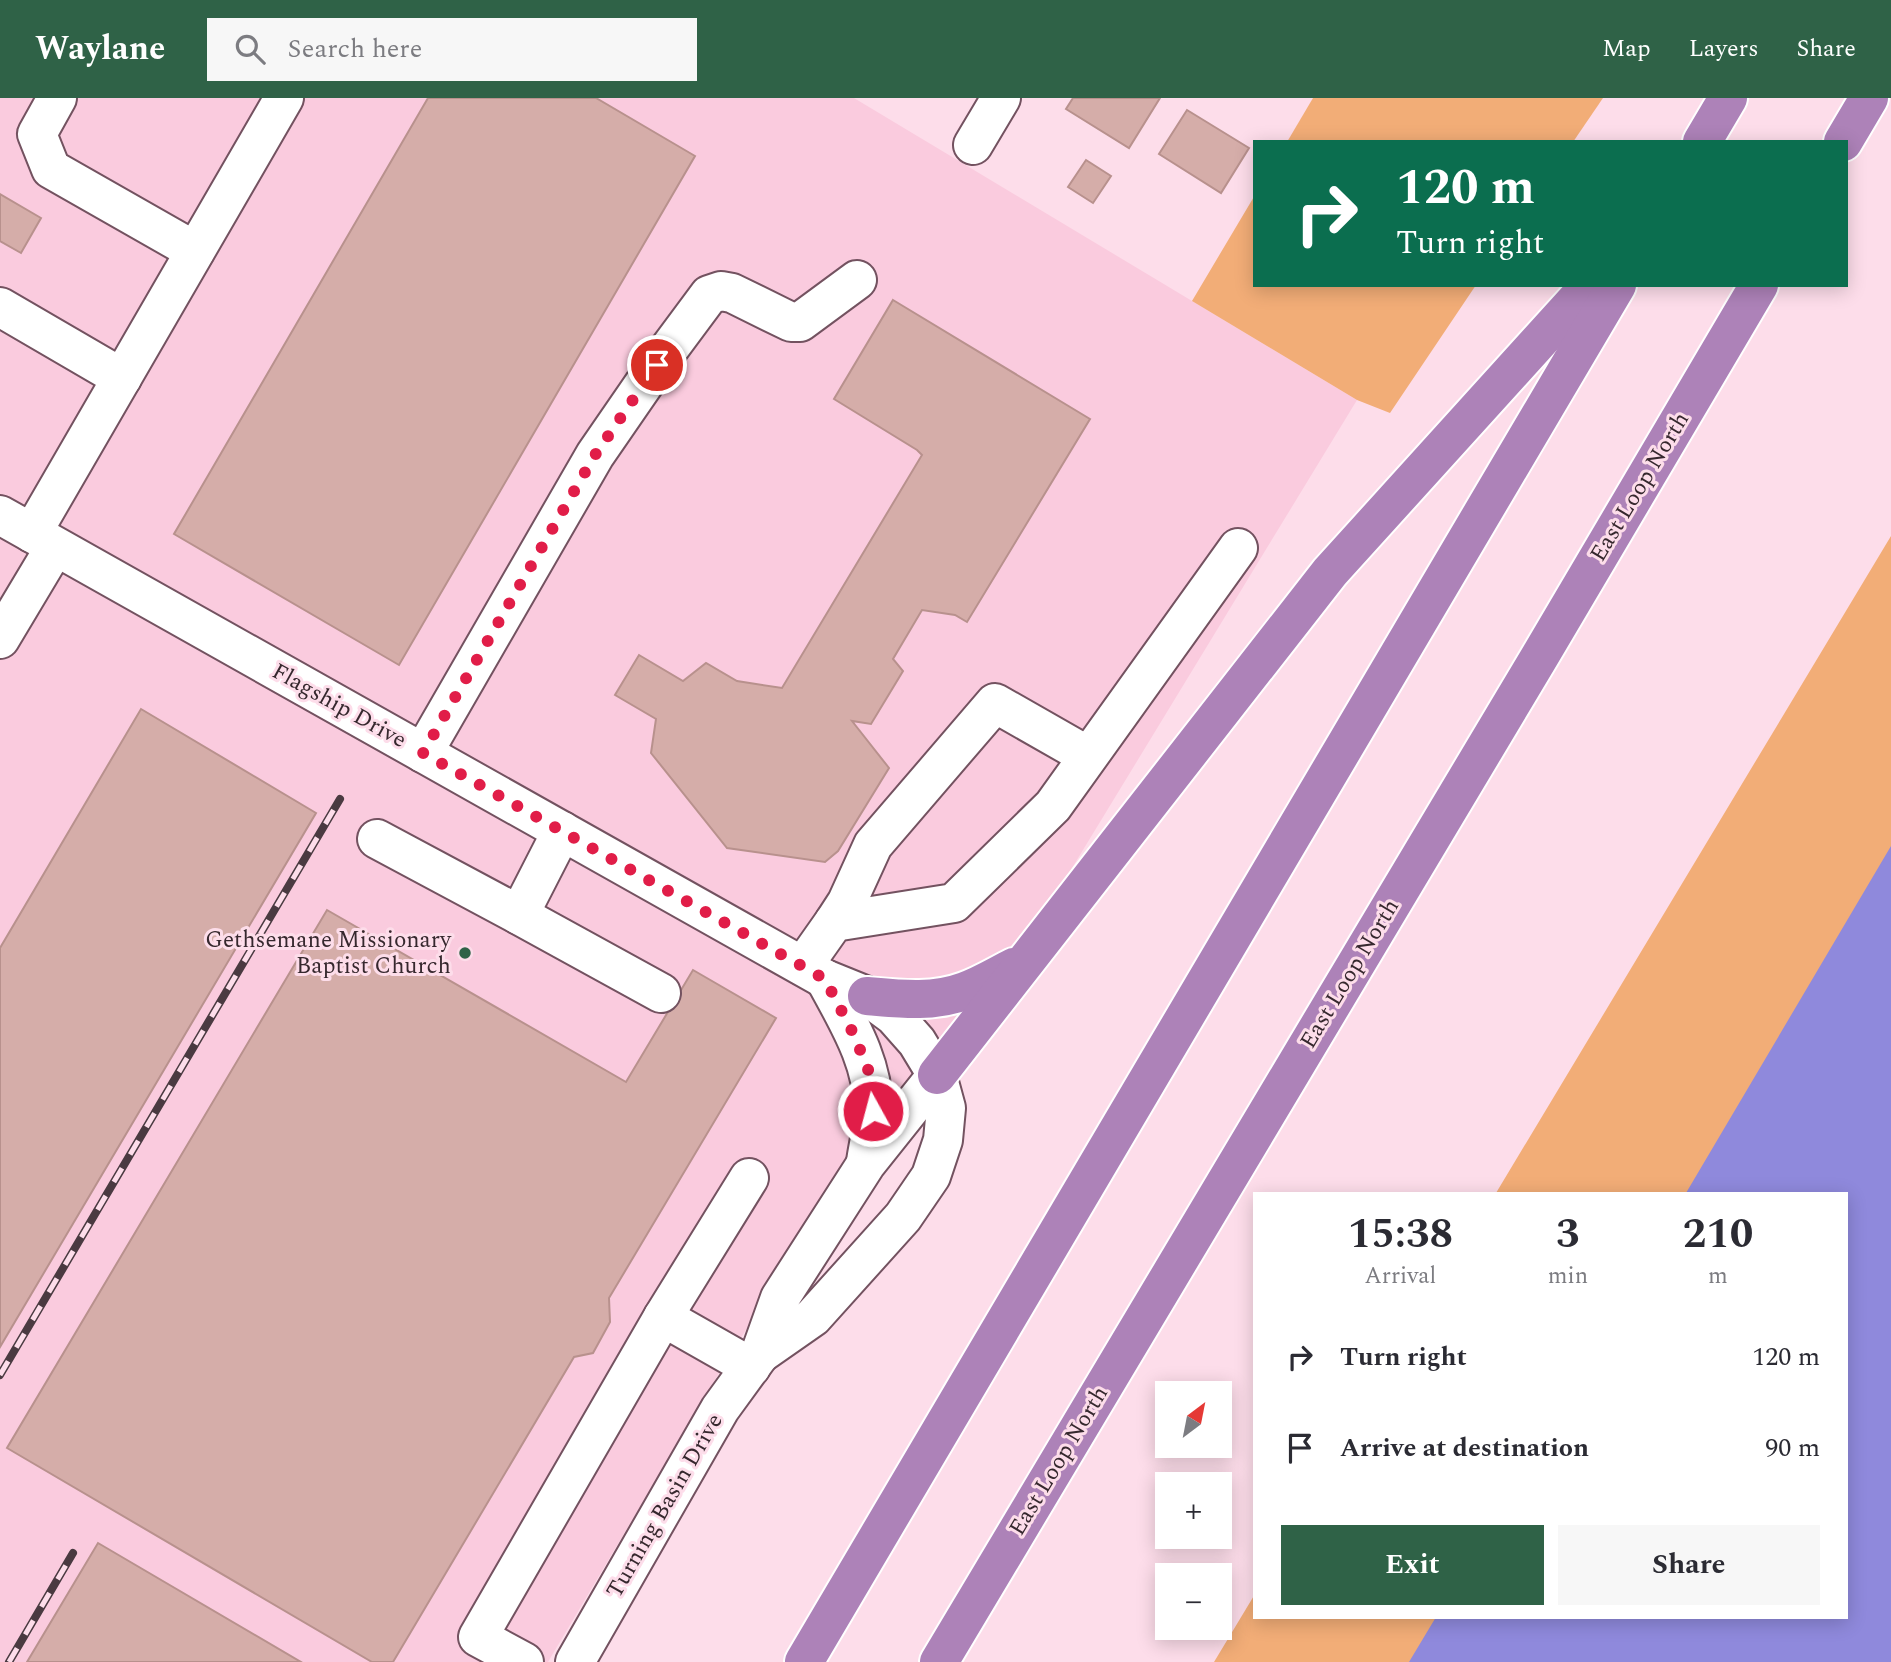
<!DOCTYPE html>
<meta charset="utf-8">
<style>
:root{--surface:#fff;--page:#f7f7f7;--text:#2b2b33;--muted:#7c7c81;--accent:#2f6247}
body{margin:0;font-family:Spectral,serif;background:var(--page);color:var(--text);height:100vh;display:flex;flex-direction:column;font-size:26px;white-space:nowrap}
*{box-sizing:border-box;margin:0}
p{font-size:23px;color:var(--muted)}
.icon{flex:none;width:38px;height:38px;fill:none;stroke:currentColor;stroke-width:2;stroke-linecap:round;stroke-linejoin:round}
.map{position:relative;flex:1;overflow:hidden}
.drawer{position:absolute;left:1253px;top:1094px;width:595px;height:427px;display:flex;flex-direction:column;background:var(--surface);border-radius:0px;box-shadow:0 4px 18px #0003}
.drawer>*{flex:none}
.banner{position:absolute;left:1253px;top:42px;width:595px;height:147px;border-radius:0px;box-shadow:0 4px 18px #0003;background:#0b6e4f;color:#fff;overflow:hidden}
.needle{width:46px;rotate:32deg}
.tools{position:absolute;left:1155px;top:1283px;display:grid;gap:14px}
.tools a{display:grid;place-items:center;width:77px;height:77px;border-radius:0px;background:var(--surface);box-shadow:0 4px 18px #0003;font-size:35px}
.pin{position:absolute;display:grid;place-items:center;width:60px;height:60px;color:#fff;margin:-30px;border:4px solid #fff;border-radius:50%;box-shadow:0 2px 7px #0007}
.me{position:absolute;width:77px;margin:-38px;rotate:353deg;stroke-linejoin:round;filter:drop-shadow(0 0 5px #0008)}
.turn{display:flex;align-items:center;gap:24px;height:147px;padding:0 28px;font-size:32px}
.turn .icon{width:91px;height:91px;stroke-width:2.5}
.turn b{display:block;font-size:49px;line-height:60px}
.eta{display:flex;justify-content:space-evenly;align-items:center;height:119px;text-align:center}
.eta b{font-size:42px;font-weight:700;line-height:49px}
.action{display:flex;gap:14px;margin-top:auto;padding:14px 28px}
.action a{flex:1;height:80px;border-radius:0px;background:var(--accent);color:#fff;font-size:28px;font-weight:700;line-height:80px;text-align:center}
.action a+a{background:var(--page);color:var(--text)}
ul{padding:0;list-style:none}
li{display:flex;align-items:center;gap:21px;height:91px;padding:0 28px}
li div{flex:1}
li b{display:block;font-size:26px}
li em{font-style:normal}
header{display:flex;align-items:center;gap:42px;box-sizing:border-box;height:98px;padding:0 35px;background:var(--accent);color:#fff}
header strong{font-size:33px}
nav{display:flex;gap:38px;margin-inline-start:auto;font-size:24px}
.search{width:490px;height:63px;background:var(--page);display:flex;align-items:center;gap:18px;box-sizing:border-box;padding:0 24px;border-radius:0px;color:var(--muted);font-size:26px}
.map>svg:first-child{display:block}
.built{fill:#facbde}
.green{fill:#f2ad77}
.water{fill:#8f89dc}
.building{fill:#d5ada9;stroke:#b8918d;stroke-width:2}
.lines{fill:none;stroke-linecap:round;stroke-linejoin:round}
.minor-casing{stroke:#735260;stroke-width:42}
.highway-casing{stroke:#fff;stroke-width:42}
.minor{stroke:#fff;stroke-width:38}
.highway{stroke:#ad82b8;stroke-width:38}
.rail-casing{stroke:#4a3a41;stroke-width:8}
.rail{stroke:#fdddea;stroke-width:5;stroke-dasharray:16;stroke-linecap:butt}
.route{stroke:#e11d48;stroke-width:12;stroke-dasharray:0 21.6}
.poi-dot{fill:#2f6247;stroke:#fdddea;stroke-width:2.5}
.labels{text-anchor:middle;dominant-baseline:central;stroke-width:6;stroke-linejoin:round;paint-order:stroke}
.street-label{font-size:23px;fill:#36282e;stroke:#fdddea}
.poi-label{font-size:23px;fill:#36282e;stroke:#fdddea;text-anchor:end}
</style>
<header>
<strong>Waylane</strong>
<div class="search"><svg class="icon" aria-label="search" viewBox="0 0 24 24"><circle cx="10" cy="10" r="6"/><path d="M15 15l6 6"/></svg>Search here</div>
<nav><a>Map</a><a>Layers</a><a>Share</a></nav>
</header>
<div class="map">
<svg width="1891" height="1564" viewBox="0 0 1891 1564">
<rect width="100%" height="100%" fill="#fdddea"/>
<path class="built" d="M0,0H854L1357,302L1033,834L850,1063L718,1277L548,1564H0Z"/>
<g class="green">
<path d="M1313,0H1603L1573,44H1287Z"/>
<path d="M1255,97V187H1476L1390,315L1357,302L1192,203Z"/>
<path d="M1891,438V1564H1214L1255,1496V1519H1846V1096L1496,1095Z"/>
</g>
<path class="water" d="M1891,748V1564H1409L1436,1519H1846V1096L1686,1095Z"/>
<g class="building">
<path d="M428,0H596L695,58L399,567L174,436Z"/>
<path d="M1073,0H1160L1129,50L1066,11Z"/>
<path d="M1187,12L1249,50L1221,95L1159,56Z"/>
<path d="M1086,62L1111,78L1093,105L1068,89Z"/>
<path d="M0,96L41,120L21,155L0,143Z"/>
<path d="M893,202L1090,321L967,524L955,517L922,512L893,561L903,573L871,626L852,623L889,670L838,753L825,764L727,750L651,655L656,621L615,597L639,557L683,583L706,565L737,583L782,590L922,357L917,352L834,301Z"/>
<path d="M141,611L316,715L0,1249V850Z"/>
<path d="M327,812L626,984L693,872L776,920L609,1200L610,1224L593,1255L574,1259L393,1564H372L7,1350Z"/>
<path d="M98,1445L301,1564H27Z"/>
</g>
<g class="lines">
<g class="minor-casing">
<g id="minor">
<path d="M57,0L37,36L51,71L195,153"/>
<path d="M973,47L1001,0"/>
<path d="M0,209L122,280"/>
<path d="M0,417L825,881L867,898L894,918L917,944L937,977L946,1010L943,1042L931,1078L903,1119L813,1219L760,1256"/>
<path d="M32,435L284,0"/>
<path d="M0,541L55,449"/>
<path d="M423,655L595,357L657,267L709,197L721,193L732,195L791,224H800L857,182"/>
<path d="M377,741L519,817L562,733"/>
<path d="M519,817L661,895"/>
<path d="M834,824L847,804L873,747L995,605L1088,658"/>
<path d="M803,868L834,824L954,805L1053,708L1238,450"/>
<path d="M825,881C847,922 875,966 873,1015C873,1031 868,1048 866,1064"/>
<path d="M663,1219L751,1269"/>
<path d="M524,1564L478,1539L663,1219L749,1080"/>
<path d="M575,1564L720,1311L760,1256L780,1200L866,1066L937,977"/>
</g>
</g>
<g class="highway-casing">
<g id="highway">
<path d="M1702,44L1728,0"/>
<path d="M1843,44L1869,0"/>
<path d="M867,898C900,901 933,905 965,893C982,887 998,877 1014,869"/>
<path d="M937,977L1330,474L1590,187"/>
<path d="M804,1564L1617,187"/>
<path d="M939,1564L1540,558L1759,187"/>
</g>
</g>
<use href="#minor" class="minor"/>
<use href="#highway" class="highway"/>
<g class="rail-casing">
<g id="rail">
<path d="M0,1277L340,701"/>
<path d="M9,1564L73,1455"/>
</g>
</g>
<use href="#rail" class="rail"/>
</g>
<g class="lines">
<path class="route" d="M657,267L595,357L423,655L825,881L853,935L868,971L873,1013"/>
</g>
<circle class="poi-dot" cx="465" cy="855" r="7"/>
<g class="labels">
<g class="street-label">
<text transform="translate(1640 389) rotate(-59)">East Loop North</text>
<text transform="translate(339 608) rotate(29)">Flagship Drive</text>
<text transform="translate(1350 876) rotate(-59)">East Loop North</text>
<text transform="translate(1059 1363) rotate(-59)">East Loop North</text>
<text transform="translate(665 1408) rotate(-60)">Turning Basin Drive</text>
</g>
<g class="poi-label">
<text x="451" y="842">Gethsemane Missionary<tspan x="451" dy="26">Baptist Church</tspan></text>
</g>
</g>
</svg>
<div class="tools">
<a><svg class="needle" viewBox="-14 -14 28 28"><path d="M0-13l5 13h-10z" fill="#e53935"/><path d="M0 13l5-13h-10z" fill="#7c7c81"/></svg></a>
<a>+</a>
<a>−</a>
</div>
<div class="pin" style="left:657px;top:267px;background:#d93025"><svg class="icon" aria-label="arrive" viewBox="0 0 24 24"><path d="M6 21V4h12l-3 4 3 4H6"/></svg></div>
<svg class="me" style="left:873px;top:1013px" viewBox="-20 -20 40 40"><circle r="17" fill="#e11d48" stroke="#fff" stroke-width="3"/><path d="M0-11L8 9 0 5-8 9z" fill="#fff"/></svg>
<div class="banner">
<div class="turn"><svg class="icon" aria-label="right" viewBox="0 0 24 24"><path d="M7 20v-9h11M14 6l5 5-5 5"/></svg><div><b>120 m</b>Turn right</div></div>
</div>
<section class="drawer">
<div class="eta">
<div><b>15:38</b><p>Arrival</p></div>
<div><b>3</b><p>min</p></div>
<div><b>210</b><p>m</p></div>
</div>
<ul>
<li><svg class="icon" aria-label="right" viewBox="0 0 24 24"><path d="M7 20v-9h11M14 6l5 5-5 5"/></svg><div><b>Turn right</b></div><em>120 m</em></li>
<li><svg class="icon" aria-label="arrive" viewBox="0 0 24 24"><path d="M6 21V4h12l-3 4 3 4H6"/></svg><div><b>Arrive at destination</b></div><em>90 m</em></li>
</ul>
<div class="action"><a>Exit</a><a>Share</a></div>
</section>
</div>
